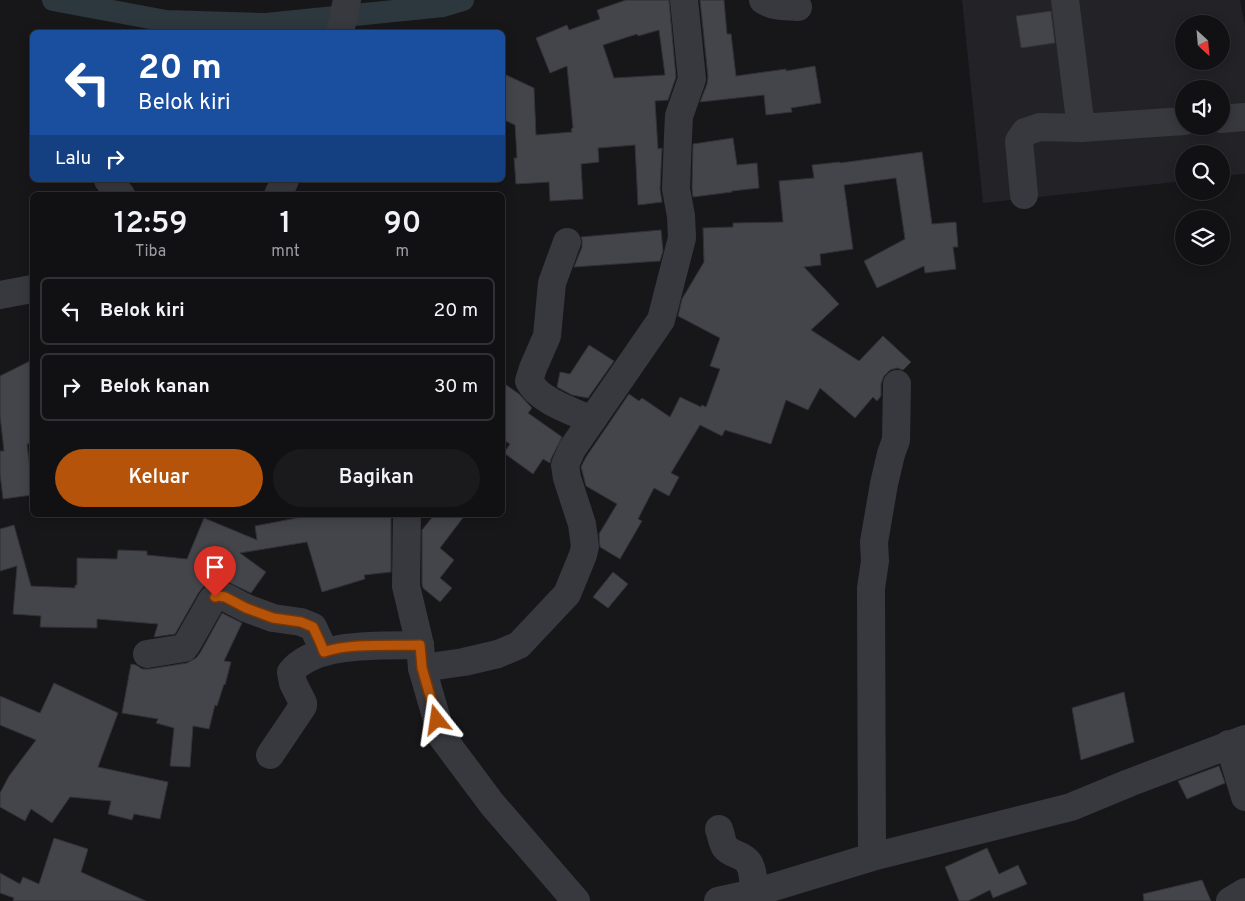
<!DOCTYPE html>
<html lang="id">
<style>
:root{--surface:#111114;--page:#1a1a1d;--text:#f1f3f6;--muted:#9c9da0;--line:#303134;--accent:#b45309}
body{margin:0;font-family:Overpass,sans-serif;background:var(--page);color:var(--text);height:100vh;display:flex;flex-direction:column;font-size:19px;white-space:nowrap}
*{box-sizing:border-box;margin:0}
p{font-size:16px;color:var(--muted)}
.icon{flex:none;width:28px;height:28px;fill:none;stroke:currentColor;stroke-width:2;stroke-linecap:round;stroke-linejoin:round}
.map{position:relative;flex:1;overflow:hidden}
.details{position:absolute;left:30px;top:192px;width:475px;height:325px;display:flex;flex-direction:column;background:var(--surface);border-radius:8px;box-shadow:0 2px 12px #0003,0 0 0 1px var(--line)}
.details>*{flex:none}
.top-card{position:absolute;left:30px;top:30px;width:475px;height:152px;border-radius:8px;box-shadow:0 2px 12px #0003,0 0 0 1px var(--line);background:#1a4fa0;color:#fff;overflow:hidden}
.needle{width:32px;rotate:154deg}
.tools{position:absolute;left:1175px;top:15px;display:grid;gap:10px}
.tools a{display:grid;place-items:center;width:55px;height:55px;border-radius:50%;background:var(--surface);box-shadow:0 2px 12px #0003,0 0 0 1px var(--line);font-size:25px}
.pin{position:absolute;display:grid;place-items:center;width:42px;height:42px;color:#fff;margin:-51px -21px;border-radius:50% 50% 50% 0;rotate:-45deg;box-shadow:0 0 5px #0007}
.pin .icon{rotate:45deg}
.me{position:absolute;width:55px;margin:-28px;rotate:345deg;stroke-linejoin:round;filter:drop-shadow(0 0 4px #0008)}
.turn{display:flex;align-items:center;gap:18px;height:105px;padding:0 25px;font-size:22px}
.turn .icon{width:65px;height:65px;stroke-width:2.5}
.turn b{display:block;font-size:35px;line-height:42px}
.then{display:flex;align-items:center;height:48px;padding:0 25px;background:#0003;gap:10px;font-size:19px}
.eta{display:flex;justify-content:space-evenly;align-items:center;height:85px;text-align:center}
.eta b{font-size:30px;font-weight:600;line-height:35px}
.action{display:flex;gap:10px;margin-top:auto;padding:10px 25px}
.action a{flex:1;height:58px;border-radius:30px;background:var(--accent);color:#fff;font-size:20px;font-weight:600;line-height:58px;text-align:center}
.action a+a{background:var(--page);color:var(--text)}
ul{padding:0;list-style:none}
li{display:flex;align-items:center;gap:15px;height:68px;margin:0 10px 8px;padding:0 15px;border:2px solid var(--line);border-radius:8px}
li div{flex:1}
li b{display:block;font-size:19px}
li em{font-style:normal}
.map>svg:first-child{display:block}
.built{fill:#232327;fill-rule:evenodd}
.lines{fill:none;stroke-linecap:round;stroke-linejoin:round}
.canal{stroke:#2d373e;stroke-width:22}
.building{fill:#43454a;stroke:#313136;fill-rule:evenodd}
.minor{stroke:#38393f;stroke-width:28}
.route-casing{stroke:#753606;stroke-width:12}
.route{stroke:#b45309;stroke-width:9}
</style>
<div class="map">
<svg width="1245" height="901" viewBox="0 0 1245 901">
<rect width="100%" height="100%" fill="#17171a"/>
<path class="built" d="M962,0H1240L1245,26V174L1221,176V154H1184V181L983,203ZM1184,24H1221V61H1184ZM1184,89H1221V126H1184Z"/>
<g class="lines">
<path class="canal" d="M53,0L166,21L266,24L443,6L463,0"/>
</g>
<g class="building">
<path d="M626,0H669L676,77L668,100L655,101L658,149L662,148L660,189L662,202L638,205L635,145L598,148L599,162L581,164L583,199L550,201L549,182L516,184L514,158H517L515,125L502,119V73L534,88L536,135L572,132L571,129L573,128L567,66L550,73L536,38L567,25L569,30L600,19L597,10ZM659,30L665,75L614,78L603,45L637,34L638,36Z"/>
<path d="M700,0H724L727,34H731L736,76L786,69V71L815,66L821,103L791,108L792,112L766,115L764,95L700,102L707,84L708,77Z"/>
<path d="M1051,11L1055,43L1021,48L1016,16Z"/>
<path d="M733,138L737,165L757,163L759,188L732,191V192L693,197L692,188L693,144Z"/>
<path d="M922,152L932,224L956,222L958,247H953L956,269L925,273L924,266L877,288L864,261L905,239L896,178L844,185L853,249L820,254L821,265L804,267L839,304L811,330L859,361L883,336L911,362L903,370L897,368L890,370L884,376L881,384V396L877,401L873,397L855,418L820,388L808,410L786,400L771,444L725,430L722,436L700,425L671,473L679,477L669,496L654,488L638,519L642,521L620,559L600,547L599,534L617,504L586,486L581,467L586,457L629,394L639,401L642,398L670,417L680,397L701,407L702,405L706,407L720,369L710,366L720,338L678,316L682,299L704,262L703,228L733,227V223L783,222L779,181L814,178L812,165L840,162V163Z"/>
<path d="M661,230L663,251L660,261L574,267L582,247V240L581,237Z"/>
<path d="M589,345L614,361L588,398L572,395L557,387L560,372L570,374Z"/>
<path d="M32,360V443L27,444L32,487V495L3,499L0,474V451H4L0,416V376Z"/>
<path d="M502,382L519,394L532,408L528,413L562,437L551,459L550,463L543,459L533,474L504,453L510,444L502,439Z"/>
<path d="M308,515H391V572L364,575L365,579L322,592L307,542L240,553L266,572L251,593L228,582L221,581L211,582L204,586L199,592L175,634L154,637L158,624L97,619V628L40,627L41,616L13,614L17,566L0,571V529L14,525L31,586L75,588V585H77V558L117,559L118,550L147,551V555L187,559L204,518L257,540L255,526L307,516Z"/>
<path d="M434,515H465L440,548L454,560L440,578L452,588L440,602L423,588L422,584V530Z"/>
<path d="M613,572L628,584L608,608L593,597Z"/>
<path d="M222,613L242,623L224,661L231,662L225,685L224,684L217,706L215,705L209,729L193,726L190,767L170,766L174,728L156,723L158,719L122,713L131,664L136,665L142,669H149L187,663L196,658L200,653Z"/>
<path d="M54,683L118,713L98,767L168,782L160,819L134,814L132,820L108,814L111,801L70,797L52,823L31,809L25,821L0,807V793L9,776L36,740L0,725V696L40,713Z"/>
<path d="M1124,692L1134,742L1081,760L1072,708Z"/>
<path d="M1219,766L1225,783L1187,799L1178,781Z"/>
<path d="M54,838L88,849L81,872L146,901H13L14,898L0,893V873L20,884L23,877L39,884Z"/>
<path d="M987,848L999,874L1018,865L1027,884L993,898L990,890L968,901H959L945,867Z"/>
<path d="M1202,880L1211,901H1144L1143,894Z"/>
</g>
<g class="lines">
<g class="minor">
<path d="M763,0C773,7 786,6 798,7"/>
<path d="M1065,0L1081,128"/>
<path d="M340,32L347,0"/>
<path d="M1221,119L1245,117"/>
<path d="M108,180L121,195"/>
<path d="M278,195L285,180"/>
<path d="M1024,195L1019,141L1025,132L1040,127L1081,128L1184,121"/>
<path d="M567,242L552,283L547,336L533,368L529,381C539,401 572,411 592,420"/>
<path d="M0,295L32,289"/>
<path d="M407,515L406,586L420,645L422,668L442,737L492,804L576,901"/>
<path d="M147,654L184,648L187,644L212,600L215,597L219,596L225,597L246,608L273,618L301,622L313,627L320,642L324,652"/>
<path d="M422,668L464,662L498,654L519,645L567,594L583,555L585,546L582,524L567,478L565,465L572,449L661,320L682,238L681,216L676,189L678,136L679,116L692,79L684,0"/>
<path d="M1229,744L1245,797"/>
<path d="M270,755L303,706V703L293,683L291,672C315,641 384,646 420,645"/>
<path d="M719,829C721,834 722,843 725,847C731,855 743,854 748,862C754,870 753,884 754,893"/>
<path d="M872,857L871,588L875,561L874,542L884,484L891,454L896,440L897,384"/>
<path d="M718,901L754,893L872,857L1071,807L1129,783L1245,739"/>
<path d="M1230,901L1245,892"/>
</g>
</g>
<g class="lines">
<g class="route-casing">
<path id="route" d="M215,597L218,596L225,597L246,608L273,618L301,622L313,627L320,642L324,652C350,643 391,646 420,645L422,668L437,720"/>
</g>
<use href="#route" class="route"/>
</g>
</svg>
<div class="tools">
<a><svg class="needle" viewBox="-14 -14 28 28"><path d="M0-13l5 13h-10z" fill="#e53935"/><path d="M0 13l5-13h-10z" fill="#9c9da0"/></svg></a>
<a><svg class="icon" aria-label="sound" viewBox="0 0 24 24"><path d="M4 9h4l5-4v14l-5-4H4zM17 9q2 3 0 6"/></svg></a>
<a><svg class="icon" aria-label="search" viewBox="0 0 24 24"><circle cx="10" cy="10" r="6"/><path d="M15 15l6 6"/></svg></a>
<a><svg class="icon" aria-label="layers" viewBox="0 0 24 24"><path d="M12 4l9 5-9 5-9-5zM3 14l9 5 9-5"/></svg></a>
</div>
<div class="pin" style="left:215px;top:597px;background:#d93025"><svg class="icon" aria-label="arrive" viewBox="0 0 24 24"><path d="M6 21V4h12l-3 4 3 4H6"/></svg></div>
<svg class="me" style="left:437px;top:720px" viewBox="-20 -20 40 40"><path d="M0-17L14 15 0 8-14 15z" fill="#b45309" stroke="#fff" stroke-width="4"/></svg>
<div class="top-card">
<div class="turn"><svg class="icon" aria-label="left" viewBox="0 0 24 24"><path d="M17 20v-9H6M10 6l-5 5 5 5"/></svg><div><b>20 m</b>Belok kiri</div></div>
<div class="then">Lalu<svg class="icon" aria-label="right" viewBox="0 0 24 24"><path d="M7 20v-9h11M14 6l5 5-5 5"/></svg></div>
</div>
<section class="details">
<div class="eta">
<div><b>12:59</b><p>Tiba</p></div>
<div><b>1</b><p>mnt</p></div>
<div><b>90</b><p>m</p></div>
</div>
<ul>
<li><svg class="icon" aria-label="left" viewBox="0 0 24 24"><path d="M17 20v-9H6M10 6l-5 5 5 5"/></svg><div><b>Belok kiri</b></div><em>20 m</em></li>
<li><svg class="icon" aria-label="right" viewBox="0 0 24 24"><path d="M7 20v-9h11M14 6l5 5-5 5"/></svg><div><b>Belok kanan</b></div><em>30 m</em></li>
</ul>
<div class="action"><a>Keluar</a><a>Bagikan</a></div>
</section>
</div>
